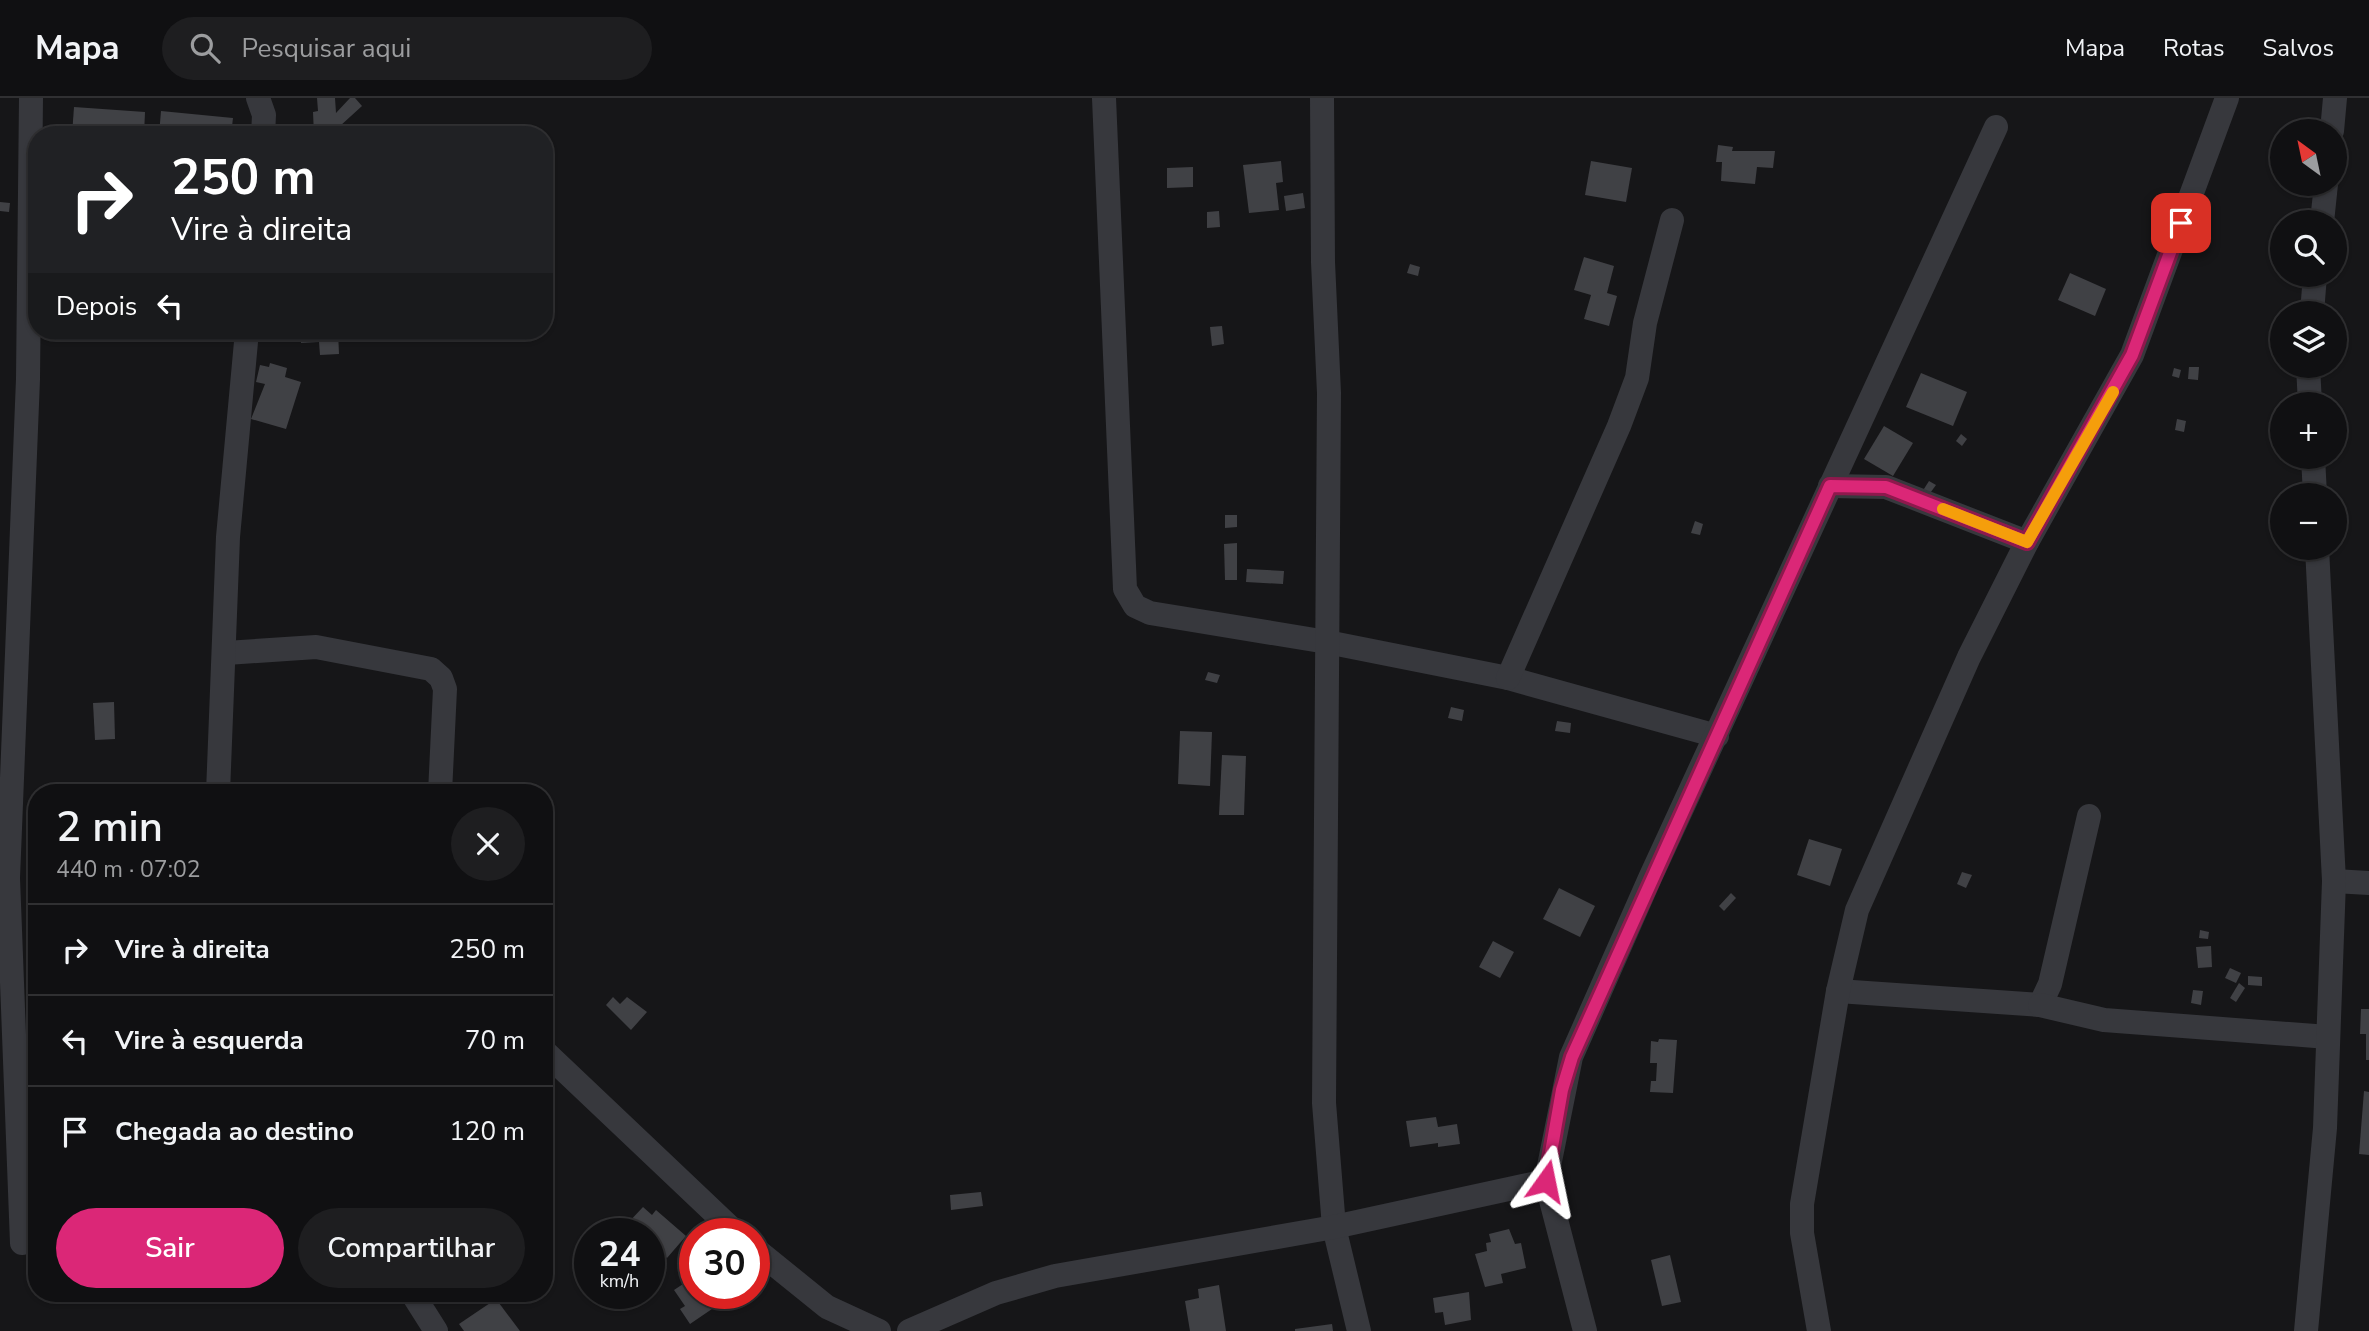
<!DOCTYPE html>
<html lang="pt">
<meta charset="utf-8">
<style>
:root{--surface:#101012;--page:#1e1e20;--text:#f1f3f6;--muted:#9c9d9f;--line:#303032;--accent:#db2777}
body{margin:0;font-family:"Nunito Sans",sans-serif;background:var(--page);color:var(--text);height:100vh;display:flex;flex-direction:column;font-size:26px;white-space:nowrap}
*{box-sizing:border-box;margin:0}
p{font-size:23px;color:var(--muted)}
.icon{flex:none;width:38px;height:38px;fill:none;stroke:currentColor;stroke-width:2;stroke-linecap:round;stroke-linejoin:round}
.map{position:relative;flex:1;overflow:hidden}
.details{position:absolute;left:28px;top:686px;width:525px;height:518px;display:flex;flex-direction:column;background:var(--surface);border-radius:28px;box-shadow:0 2px 5px #0004,0 0 0 2px var(--line)}
.details>*{flex:none}
.top-card{position:absolute;left:28px;top:28px;width:525px;height:214px;border-radius:28px;box-shadow:0 2px 5px #0004,0 0 0 2px var(--line);background:#202124;color:#fff;overflow:hidden}
.needle{width:46px;rotate:327deg}
.controls{position:absolute;left:2270px;top:21px;display:grid;gap:14px}
.controls a{display:grid;place-items:center;width:77px;height:77px;border-radius:50%;background:var(--surface);box-shadow:0 2px 5px #0004,0 0 0 2px var(--line);font-size:35px}
.speed{position:absolute;left:574px;top:1120px;display:flex;gap:14px;font-size:35px;font-weight:700;text-align:center}
.speed>*{display:grid;place-content:center;width:91px;height:91px;border-radius:50%;background:var(--surface);box-shadow:0 2px 5px #0004,0 0 0 2px var(--line);line-height:1}
.speed small{font-size:18px;font-weight:400}
.speed .limit{border:10px solid #d22;background:#fff;color:#111}
.pin{position:absolute;display:grid;place-items:center;width:60px;height:60px;color:#fff;margin:-30px;border-radius:14px;box-shadow:0 4px 10px #0006}
.me{position:absolute;width:77px;margin:-38px;rotate:12deg;stroke-linejoin:round;filter:drop-shadow(0 0 5px #0008)}
.turn{display:flex;align-items:center;gap:24px;height:147px;padding:0 28px;font-size:32px}
.turn .icon{width:91px;height:91px;stroke-width:2.5}
.turn b{display:block;font-size:49px;line-height:60px}
.then{display:flex;align-items:center;height:66px;padding:0 28px;background:#0003;gap:14px;font-size:26px}
.round{display:grid;place-items:center;flex:none;width:74px;height:74px;border-radius:37px;background:var(--page)}
.head{display:flex;align-items:center;justify-content:space-between;height:119px;padding:0 28px}
h1{font-size:42px;font-weight:600;line-height:52px}
.button{display:flex;gap:14px;margin-top:auto;padding:14px 28px}
.button a{flex:1;height:80px;border-radius:42px;background:var(--accent);color:#fff;font-size:28px;font-weight:600;line-height:80px;text-align:center}
.button a+a{background:var(--page);color:var(--text)}
ul{padding:0;list-style:none}
li{display:flex;align-items:center;gap:21px;height:91px;padding:0 28px;border-top:2px solid var(--line)}
li div{flex:1}
li b{display:block;font-size:26px}
li em{font-style:normal}
header{display:flex;align-items:center;gap:42px;box-sizing:border-box;height:98px;padding:0 35px;background:var(--surface);border-bottom:2px solid var(--line)}
header strong{font-size:33px}
nav{display:flex;gap:38px;margin-inline-start:auto;font-size:24px}
.search{width:490px;height:63px;background:var(--page);display:flex;align-items:center;gap:18px;box-sizing:border-box;padding:0 24px;border-radius:38px;color:var(--muted);font-size:26px}
.map>svg:first-child{display:block}
.building{fill:#404145}
.lines{fill:none;stroke-linecap:round;stroke-linejoin:round}
.minor{stroke:#37383d;stroke-width:24}
.route-casing{stroke:#8e194d;stroke-width:18}
.route{stroke:#db2777;stroke-width:12}
.slow{stroke:#f59e0b;stroke-width:12}
</style>
<header>
<strong>Mapa</strong>
<div class="search"><svg class="icon" aria-label="search" viewBox="0 0 24 24"><circle cx="10" cy="10" r="6"/><path d="M15 15l6 6"/></svg>Pesquisar aqui</div>
<nav><a>Mapa</a><a>Rotas</a><a>Salvos</a></nav>
</header>
<div class="map">
<svg width="2369" height="1233" viewBox="0 0 2369 1233">
<rect width="100%" height="100%" fill="#161618"/>
<g class="building">
<path d="M317,0H335L336,15L350,0H355L362,8L340,28L342,37H314L313,14L318,13Z"/>
<path d="M74,9L145,14L144,37H72Z"/>
<path d="M161,13L233,20L231,37H159Z"/>
<path d="M1718,47L1733,49L1732,53H1775L1773,70L1757,69L1755,86L1721,83L1722,64H1716Z"/>
<path d="M1281,63L1283,84L1276,85L1279,112L1249,115L1243,67Z"/>
<path d="M1591,63L1632,70L1626,104L1585,97Z"/>
<path d="M1193,69V89L1167,90V70Z"/>
<path d="M1303,95L1305,110L1286,113L1284,98Z"/>
<path d="M0,104L10,105L9,114L0,113Z"/>
<path d="M1219,113L1220,129L1207,130V114Z"/>
<path d="M1584,159L1614,168L1607,195L1617,198L1609,228L1584,221L1591,197L1574,192Z"/>
<path d="M1410,166L1420,169L1418,178L1407,175Z"/>
<path d="M2070,175L2106,191L2095,218L2058,202Z"/>
<path d="M1222,228L1224,246L1212,248L1210,229Z"/>
<path d="M301,233H338L339,256L320,257L319,244L301,245Z"/>
<path d="M270,265L287,270L285,279L301,284L286,331L251,321L265,286L256,284L260,267L269,269Z"/>
<path d="M2189,269H2199L2198,282L2188,281Z"/>
<path d="M2174,270L2181,272L2179,280L2172,278Z"/>
<path d="M1921,275L1967,294L1953,328L1906,309Z"/>
<path d="M2177,321L2186,323L2184,334L2175,332Z"/>
<path d="M1884,328L1913,345L1893,378L1864,361Z"/>
<path d="M1961,336L1967,341L1962,348L1956,343Z"/>
<path d="M1929,383L1936,387L1928,398L1922,394Z"/>
<path d="M1225,417H1237V429L1225,430Z"/>
<path d="M1695,423L1703,426L1700,437L1691,435Z"/>
<path d="M1237,445V482H1225L1224,446Z"/>
<path d="M1247,471L1284,473L1283,486L1246,484Z"/>
<path d="M1208,574L1220,577L1217,585L1205,582Z"/>
<path d="M114,604L115,641L95,642L93,605Z"/>
<path d="M1451,609L1464,612L1462,623L1448,620Z"/>
<path d="M1557,623L1571,625L1570,635L1555,633Z"/>
<path d="M1180,633L1212,634L1210,688L1178,686Z"/>
<path d="M1222,657L1246,658L1244,717H1219Z"/>
<path d="M1809,741L1842,751L1830,788L1797,777Z"/>
<rect x="34" y="766" width="3" height="19"/>
<path d="M1962,774L1972,777L1966,790L1957,786Z"/>
<path d="M1559,790L1595,808L1580,839L1543,821Z"/>
<path d="M1731,795L1736,800L1724,813L1719,808Z"/>
<path d="M2200,832L2209,834L2208,841L2199,840Z"/>
<path d="M1493,843L1514,854L1500,880L1479,869Z"/>
<path d="M2211,848L2212,869L2198,870L2196,849Z"/>
<path d="M2230,870L2241,875L2236,885L2225,880Z"/>
<path d="M2248,878L2262,879V888L2248,887Z"/>
<path d="M2239,885L2245,890L2236,904L2230,900Z"/>
<path d="M2193,892L2203,893L2201,907L2191,905Z"/>
<path d="M613,899L620,906L627,899L647,914L631,932L606,907Z"/>
<path d="M2361,911H2369V962H2366V936H2360Z"/>
<path d="M1659,941L1677,942L1673,995L1650,994L1651,983H1656L1657,965H1650L1651,943L1658,944Z"/>
<path d="M2364,993L2369,994V1057L2359,1056Z"/>
<path d="M1436,1019L1438,1029L1457,1026L1460,1046L1438,1049V1045L1410,1049L1406,1023Z"/>
<path d="M981,1094L983,1108L951,1112L950,1097Z"/>
<path d="M643,1109L652,1117L656,1112L686,1138L667,1160L649,1145V1136H637L638,1133L628,1125Z"/>
<path d="M1509,1131L1515,1146L1521,1145L1526,1170L1501,1176L1503,1185L1485,1189L1475,1156L1487,1153L1486,1145L1491,1144L1489,1136Z"/>
<path d="M1670,1157L1681,1204L1662,1208L1651,1162Z"/>
<path d="M695,1178V1195H729L731,1198L690,1226L680,1211L685,1208L674,1192Z"/>
<path d="M1219,1187L1226,1233H1190L1185,1203L1199,1200L1198,1191Z"/>
<path d="M1469,1194L1471,1222L1445,1227L1443,1214L1435,1215L1433,1200Z"/>
<path d="M496,1201L520,1233H464L459,1226Z"/>
<path d="M1332,1226L1333,1233H1295V1231Z"/>
</g>
<g class="lines">
<g class="minor">
<path d="M258,0L264,17L263,37"/>
<path d="M1104,0L1125,491L1135,508L1150,515L1327,544L1508,580L1717,638"/>
<path d="M1322,0L1323,164L1329,295L1324,1005L1334,1129L1359,1233"/>
<path d="M2332,33L2335,0"/>
<path d="M2322,124L2326,86"/>
<path d="M2312,215L2315,177"/>
<path d="M2308,268L2310,306"/>
<path d="M2313,359L2315,397"/>
<path d="M1830,388L1886,389L2027,444"/>
<path d="M226,555L316,549L431,571L441,580L445,591L440,695"/>
<path d="M1508,580L1619,328L1637,280L1645,225L1672,122"/>
<path d="M218,695L228,439L247,233"/>
<path d="M2334,783L2369,785"/>
<path d="M1838,893L2040,907L2050,886L2089,718"/>
<path d="M2040,907L2104,922L2328,939"/>
<path d="M544,953L737,1136"/>
<path d="M22,1145L8,780L28,281L31,0"/>
<path d="M754,1150L827,1209L879,1233"/>
<path d="M412,1195L436,1233"/>
<path d="M909,1233L996,1195L1055,1178L1334,1129L1546,1083"/>
<path d="M1585,1233L1546,1083L1571,959L1650,780L1996,29"/>
<path d="M1819,1233L1802,1135V1106L1838,893L1857,812L1969,559L2027,444L2132,257L2227,0"/>
<path d="M2306,1233L2325,1030L2334,783L2317,450"/>
</g>
</g>
<g class="lines">
<g class="route-casing">
<path id="route" d="M1546,1083L1562,992L1572,959L1830,388L1886,389L2027,444L2132,257L2181,125"/>
</g>
<use href="#route" class="route"/>
<path class="slow" d="M1943,411L2027,444L2113,294"/>
</g>
</svg>
<div class="controls">
<a><svg class="needle" viewBox="-14 -14 28 28"><path d="M0-13l5 13h-10z" fill="#e53935"/><path d="M0 13l5-13h-10z" fill="#9c9d9f"/></svg></a>
<a><svg class="icon" aria-label="search" viewBox="0 0 24 24"><circle cx="10" cy="10" r="6"/><path d="M15 15l6 6"/></svg></a>
<a><svg class="icon" aria-label="layers" viewBox="0 0 24 24"><path d="M12 4l9 5-9 5-9-5zM3 14l9 5 9-5"/></svg></a>
<a>+</a>
<a>−</a>
</div>
<div class="speed"><div>24<small>km/h</small></div><div class="limit">30</div></div>
<div class="pin" style="left:2181px;top:125px;background:#d93025"><svg class="icon" aria-label="arrive" viewBox="0 0 24 24"><path d="M6 21V4h12l-3 4 3 4H6"/></svg></div>
<svg class="me" style="left:1546px;top:1083px" viewBox="-20 -20 40 40"><path d="M0-17L14 15 0 8-14 15z" fill="#db2777" stroke="#fff" stroke-width="4"/></svg>
<div class="top-card">
<div class="turn"><svg class="icon" aria-label="right" viewBox="0 0 24 24"><path d="M7 20v-9h11M14 6l5 5-5 5"/></svg><div><b>250 m</b>Vire à direita</div></div>
<div class="then">Depois<svg class="icon" aria-label="left" viewBox="0 0 24 24"><path d="M17 20v-9H6M10 6l-5 5 5 5"/></svg></div>
</div>
<section class="details">
<div class="head"><div><h1>2 min</h1><p>440 m · 07:02</p></div><a class="round"><svg class="icon" aria-label="close" viewBox="0 0 24 24"><path d="M6 6l12 12M18 6L6 18"/></svg></a></div>
<ul>
<li><svg class="icon" aria-label="right" viewBox="0 0 24 24"><path d="M7 20v-9h11M14 6l5 5-5 5"/></svg><div><b>Vire à direita</b></div><em>250 m</em></li>
<li><svg class="icon" aria-label="left" viewBox="0 0 24 24"><path d="M17 20v-9H6M10 6l-5 5 5 5"/></svg><div><b>Vire à esquerda</b></div><em>70 m</em></li>
<li><svg class="icon" aria-label="arrive" viewBox="0 0 24 24"><path d="M6 21V4h12l-3 4 3 4H6"/></svg><div><b>Chegada ao destino</b></div><em>120 m</em></li>
</ul>
<div class="button"><a>Sair</a><a>Compartilhar</a></div>
</section>
</div>
